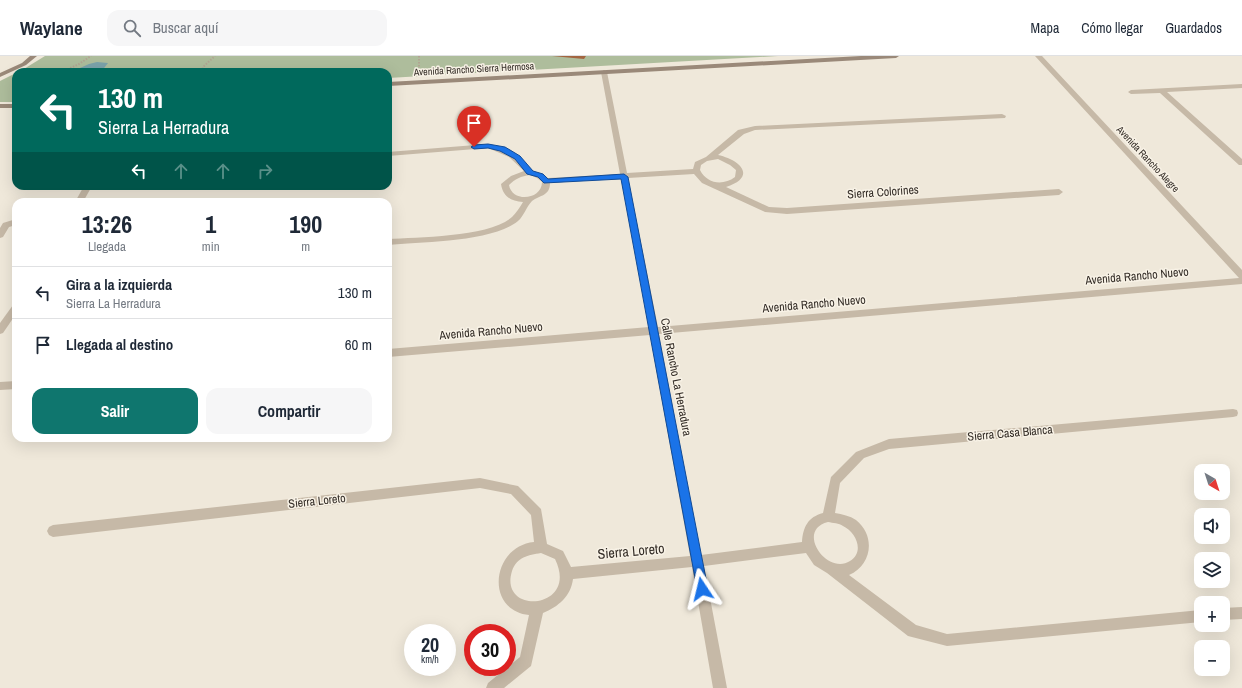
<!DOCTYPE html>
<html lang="es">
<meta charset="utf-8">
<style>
:root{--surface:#fff;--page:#f6f6f7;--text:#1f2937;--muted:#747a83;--line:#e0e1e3;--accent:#0f766e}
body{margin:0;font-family:"Archivo Narrow",sans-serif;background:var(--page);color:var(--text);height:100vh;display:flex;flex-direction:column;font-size:15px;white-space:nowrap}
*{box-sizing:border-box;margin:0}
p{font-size:13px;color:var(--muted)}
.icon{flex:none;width:22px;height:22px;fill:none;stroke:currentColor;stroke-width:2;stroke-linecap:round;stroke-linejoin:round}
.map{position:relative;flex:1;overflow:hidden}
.details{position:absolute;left:12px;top:142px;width:380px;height:244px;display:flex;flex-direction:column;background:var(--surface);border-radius:12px;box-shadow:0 4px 16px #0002}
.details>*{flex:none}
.banner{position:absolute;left:12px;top:12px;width:380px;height:122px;border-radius:12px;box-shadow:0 4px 16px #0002;background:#00695c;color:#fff;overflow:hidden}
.needle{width:26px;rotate:141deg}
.fabs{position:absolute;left:1194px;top:408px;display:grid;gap:8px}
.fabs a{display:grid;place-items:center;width:36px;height:36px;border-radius:8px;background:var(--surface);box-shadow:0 4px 16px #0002;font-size:20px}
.speed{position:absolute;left:404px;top:568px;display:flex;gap:8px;font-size:20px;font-weight:700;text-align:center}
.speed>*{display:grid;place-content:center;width:52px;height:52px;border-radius:50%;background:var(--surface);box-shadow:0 4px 16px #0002;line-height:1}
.speed small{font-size:10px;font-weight:400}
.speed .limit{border:6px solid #d22;background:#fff;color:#111}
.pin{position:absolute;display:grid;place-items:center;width:34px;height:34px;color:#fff;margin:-41px -17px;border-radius:50% 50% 50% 0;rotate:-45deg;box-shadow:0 0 4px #0007}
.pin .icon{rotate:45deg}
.me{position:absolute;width:44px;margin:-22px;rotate:350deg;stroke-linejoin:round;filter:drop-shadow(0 0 3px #0008)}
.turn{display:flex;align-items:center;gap:14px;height:84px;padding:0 20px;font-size:18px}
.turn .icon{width:52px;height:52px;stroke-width:2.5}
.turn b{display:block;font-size:28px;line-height:34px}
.lanes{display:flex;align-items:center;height:38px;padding:0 20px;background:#0003;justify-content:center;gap:20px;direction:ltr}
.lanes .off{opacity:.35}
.eta{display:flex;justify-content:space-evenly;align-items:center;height:68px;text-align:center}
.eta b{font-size:24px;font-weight:800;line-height:28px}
.cta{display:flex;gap:8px;margin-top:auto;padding:8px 20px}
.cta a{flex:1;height:46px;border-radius:12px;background:var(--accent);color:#fff;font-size:16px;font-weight:800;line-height:46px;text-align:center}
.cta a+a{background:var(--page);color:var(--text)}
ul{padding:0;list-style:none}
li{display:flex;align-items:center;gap:12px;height:52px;padding:0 20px;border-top:1px solid var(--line)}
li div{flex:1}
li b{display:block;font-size:15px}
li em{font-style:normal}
header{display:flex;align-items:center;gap:24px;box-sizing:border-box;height:56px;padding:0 20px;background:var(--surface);border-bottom:1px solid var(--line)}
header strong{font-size:19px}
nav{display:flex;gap:22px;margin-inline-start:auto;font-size:14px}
.search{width:280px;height:36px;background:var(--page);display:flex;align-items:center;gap:10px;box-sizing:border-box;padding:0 14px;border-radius:12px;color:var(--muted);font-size:15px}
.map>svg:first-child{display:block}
.green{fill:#aebd9c}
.water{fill:#7ba3aa}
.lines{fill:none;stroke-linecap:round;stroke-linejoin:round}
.path{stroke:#b2a492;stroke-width:2;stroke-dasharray:1.5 1.5;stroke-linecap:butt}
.street{fill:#c6b9a7;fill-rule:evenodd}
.secondary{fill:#9a8979;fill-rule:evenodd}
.wall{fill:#a36540}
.route{fill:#1a73e8;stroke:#114b97}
.labels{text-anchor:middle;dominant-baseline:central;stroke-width:3;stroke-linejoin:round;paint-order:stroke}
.far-street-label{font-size:10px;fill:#342d27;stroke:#f8f2e6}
.street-label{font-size:12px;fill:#342d27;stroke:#f8f2e6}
.near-street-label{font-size:14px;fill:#342d27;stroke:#f8f2e6}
</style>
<header>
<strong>Waylane</strong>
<div class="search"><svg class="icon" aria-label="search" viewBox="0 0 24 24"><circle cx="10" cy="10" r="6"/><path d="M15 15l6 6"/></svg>Buscar aquí</div>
<nav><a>Mapa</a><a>Cómo llegar</a><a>Guardados</a></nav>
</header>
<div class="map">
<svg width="1242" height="632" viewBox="0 0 1242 632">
<rect width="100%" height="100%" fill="#efe8da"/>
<g class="green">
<path d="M45,0H778L388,22V16H19Z"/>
<path d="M16,17V46H0V25Z"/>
</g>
<path class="water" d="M97,6L108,7L101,16H71L89,8Z"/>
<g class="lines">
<g class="path">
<path d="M419,0V11"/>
<path d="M62,16L79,8L91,0"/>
<path d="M202,16L203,11L215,0"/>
</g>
<g class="street">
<path d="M1035,0H1042L1242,214V228L659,278L701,499L802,486C803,471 808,461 823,457L831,421L856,396L889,383L1233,353L1237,354L1238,357L1237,360L1233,361L889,393L864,402L840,427L835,457C842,458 850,460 856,464C876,480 872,509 849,519L916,569L947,578L1201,554V566L947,590L908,580L827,517L814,509L806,497L704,510L727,632H713L692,511L573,523C571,540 558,551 543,557L531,610L504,632H486L488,627L520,601L529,559C484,554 492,490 534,486L531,459L511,438L480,432L53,481L49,479L47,475L49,471L53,469L480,422L518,430L541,453L547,488L563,495L571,511L690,500L650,279L388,301V293L649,271L621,122L550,127C550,140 540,139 532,145C526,151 524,160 518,165C493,186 421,186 388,189V183C418,181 490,181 512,161C516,157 520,151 523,146C511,145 503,141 501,128L511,120L524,115L509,101L488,92L388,100V96L488,88L510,94L519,101L533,115L543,118L548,122L620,118L601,16L604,14L607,16L627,117L693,113L695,106L706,101L738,74L755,70L1002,58L1006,60L1005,62L755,74L744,78L718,99C741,104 757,121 726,131L769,151L787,152L1059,133L1063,136L1059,139L787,158L765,156L702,127L694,118L628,122L658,271L1239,222ZM718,103L730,109L736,114L735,121C723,130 707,128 700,114L701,109L707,105ZM530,119L537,122L542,126C542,144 512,147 509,129C515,123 521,120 530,119ZM828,466C833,467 839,467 843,470C856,476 865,496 850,505C827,520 795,474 828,466ZM541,497L555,503C580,554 498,560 512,515C517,501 528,499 541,497Z"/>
<path d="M1242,28V32L1167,36L1242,103V109H1239L1160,37L1131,38L1128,36L1131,34Z"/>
<path d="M84,130H92L83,146H75Z"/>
<path d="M16,163V169L9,171L3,181L0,182V172L3,167Z"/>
<path d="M16,248V258L3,277L0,278V267L13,249Z"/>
<path d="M16,325V333L0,334V326Z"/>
<path d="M1242,551V563L1223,564V552Z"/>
</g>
<g class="secondary">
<path d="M30,0H37L26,9L0,21V17L22,7Z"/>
<path d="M861,0H899L896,2L388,30V26Z"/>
<rect x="0" y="48" width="16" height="4"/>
</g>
</g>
<path class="wall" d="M552,0H586L584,3Z"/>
<path class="route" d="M488,88L505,91L520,100L533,115L543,118L548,123L624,118L628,121L708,533L706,537L702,539L698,537L697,533L621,123L544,127L538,121L527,118L515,103L500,95L488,92L474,93L471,91L474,89Z"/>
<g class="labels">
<g class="far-street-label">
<text transform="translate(474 13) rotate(-3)">Avenida Rancho Sierra Hermosa</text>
<text transform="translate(1148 103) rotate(47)">Avenida Rancho Alegre</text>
</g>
<g class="street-label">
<text transform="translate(883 136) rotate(-4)">Sierra Colorines</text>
<text transform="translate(1137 220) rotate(-5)">Avenida Rancho Nuevo</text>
<text transform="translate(814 248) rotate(-5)">Avenida Rancho Nuevo</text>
<text transform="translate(491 275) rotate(-5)">Avenida Rancho Nuevo</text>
<text transform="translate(676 321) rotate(79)">Calle Rancho La Herradura</text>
<text transform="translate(1010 377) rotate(-5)">Sierra Casa Blanca</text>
<text transform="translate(317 445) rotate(-6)">Sierra Loreto</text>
</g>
<g class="near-street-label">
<text transform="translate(631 495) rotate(-5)">Sierra Loreto</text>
</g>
</g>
</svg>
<div class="fabs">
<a><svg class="needle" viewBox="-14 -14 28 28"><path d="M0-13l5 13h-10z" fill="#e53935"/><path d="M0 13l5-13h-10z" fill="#747a83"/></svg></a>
<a><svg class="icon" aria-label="sound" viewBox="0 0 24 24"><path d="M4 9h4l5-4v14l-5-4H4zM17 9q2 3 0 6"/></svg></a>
<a><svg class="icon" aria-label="layers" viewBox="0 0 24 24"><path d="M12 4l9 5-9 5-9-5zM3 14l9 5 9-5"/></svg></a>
<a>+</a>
<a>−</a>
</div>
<div class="speed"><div>20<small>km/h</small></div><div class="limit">30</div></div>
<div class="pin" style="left:474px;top:91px;background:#d93025"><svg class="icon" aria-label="arrive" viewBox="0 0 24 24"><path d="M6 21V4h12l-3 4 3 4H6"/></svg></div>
<svg class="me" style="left:702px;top:533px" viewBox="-20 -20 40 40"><path d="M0-17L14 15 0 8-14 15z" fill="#1a73e8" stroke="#fff" stroke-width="4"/></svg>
<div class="banner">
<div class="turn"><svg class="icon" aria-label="left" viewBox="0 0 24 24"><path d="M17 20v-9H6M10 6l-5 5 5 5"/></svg><div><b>130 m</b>Sierra La Herradura</div></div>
<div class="lanes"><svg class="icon" aria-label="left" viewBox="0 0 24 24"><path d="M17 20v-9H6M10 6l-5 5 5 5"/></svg><svg class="icon off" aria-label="ahead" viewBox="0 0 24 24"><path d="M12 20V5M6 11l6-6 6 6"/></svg><svg class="icon off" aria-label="ahead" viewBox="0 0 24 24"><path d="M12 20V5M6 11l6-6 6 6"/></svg><svg class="icon off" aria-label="right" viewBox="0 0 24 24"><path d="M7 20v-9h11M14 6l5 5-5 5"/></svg></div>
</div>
<section class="details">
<div class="eta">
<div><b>13:26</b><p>Llegada</p></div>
<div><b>1</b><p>min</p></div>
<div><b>190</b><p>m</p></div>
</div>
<ul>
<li><svg class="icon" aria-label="left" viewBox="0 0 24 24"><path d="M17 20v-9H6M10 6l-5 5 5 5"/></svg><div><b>Gira a la izquierda</b><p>Sierra La Herradura</p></div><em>130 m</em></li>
<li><svg class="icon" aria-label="arrive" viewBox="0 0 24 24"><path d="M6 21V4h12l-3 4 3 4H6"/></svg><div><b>Llegada al destino</b></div><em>60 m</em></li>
</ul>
<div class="cta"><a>Salir</a><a>Compartir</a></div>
</section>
</div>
